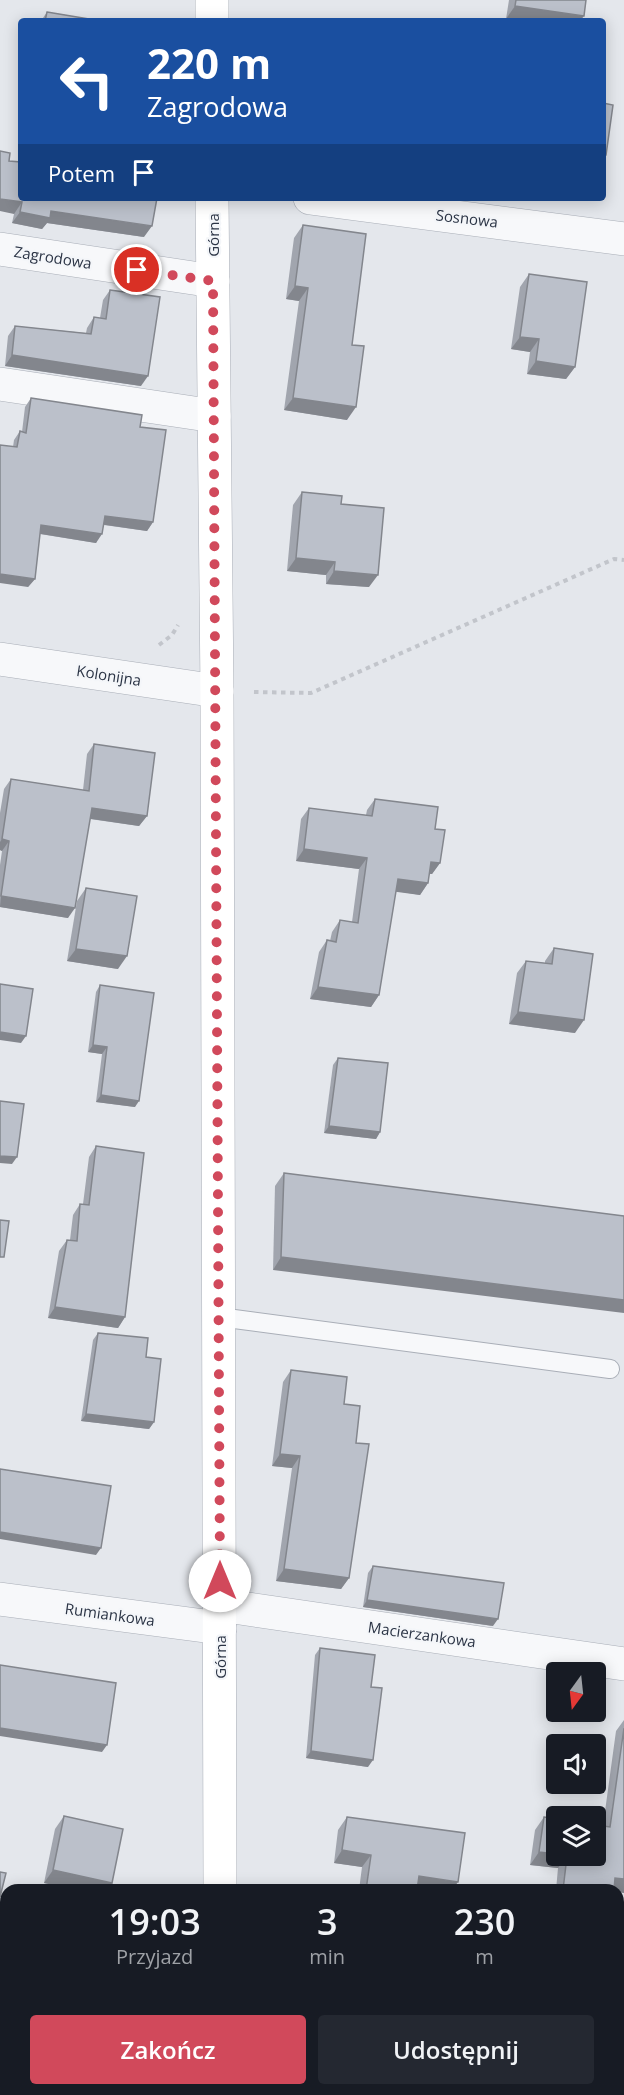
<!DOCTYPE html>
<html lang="pl">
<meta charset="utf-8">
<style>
:root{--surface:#171b24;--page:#242831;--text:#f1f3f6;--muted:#9ea1a6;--accent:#d1495b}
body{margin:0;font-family:"Open Sans",sans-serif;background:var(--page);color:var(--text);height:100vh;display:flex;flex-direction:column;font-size:22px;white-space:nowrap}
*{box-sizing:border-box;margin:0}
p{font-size:20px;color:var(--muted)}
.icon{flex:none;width:33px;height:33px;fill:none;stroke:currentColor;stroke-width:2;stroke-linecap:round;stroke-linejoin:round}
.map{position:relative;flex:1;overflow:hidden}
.panel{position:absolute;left:0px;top:1884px;width:624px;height:212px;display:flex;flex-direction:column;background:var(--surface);border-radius:18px 18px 0 0;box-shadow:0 3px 15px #0003}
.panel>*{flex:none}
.banner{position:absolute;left:18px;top:18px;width:588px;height:183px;border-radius:6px;box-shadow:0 3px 15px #0003;background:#1a4fa0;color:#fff;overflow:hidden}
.needle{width:39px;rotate:195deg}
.buttons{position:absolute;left:546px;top:1662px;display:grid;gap:12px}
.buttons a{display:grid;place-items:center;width:60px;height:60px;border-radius:6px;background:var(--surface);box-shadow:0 3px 15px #0003;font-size:30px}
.pin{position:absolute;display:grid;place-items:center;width:51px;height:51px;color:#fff;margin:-26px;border:3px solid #fff;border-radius:50%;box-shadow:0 2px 6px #0007}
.me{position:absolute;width:66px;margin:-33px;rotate:0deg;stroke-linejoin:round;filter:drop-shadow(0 0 4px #0008)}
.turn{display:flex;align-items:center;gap:21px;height:126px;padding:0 30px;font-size:27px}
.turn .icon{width:78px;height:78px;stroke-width:2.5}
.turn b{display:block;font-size:42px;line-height:51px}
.then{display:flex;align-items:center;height:57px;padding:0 30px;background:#0003;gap:12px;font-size:22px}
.eta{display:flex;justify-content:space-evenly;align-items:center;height:102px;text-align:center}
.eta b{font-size:36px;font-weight:600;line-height:42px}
.action{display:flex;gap:12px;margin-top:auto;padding:12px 30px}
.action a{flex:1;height:69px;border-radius:6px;background:var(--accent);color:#fff;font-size:24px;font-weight:600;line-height:69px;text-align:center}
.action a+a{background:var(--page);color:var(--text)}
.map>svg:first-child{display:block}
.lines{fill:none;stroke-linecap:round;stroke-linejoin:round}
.lane-casing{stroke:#a9aeb7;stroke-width:20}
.street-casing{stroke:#a9aeb7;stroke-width:34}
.secondary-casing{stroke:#a9aeb7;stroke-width:34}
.path{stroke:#c2c5cb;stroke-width:4;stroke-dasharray:4.5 4.5;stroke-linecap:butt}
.lane{stroke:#f7f8fa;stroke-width:18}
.street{stroke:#f7f8fa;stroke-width:33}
.secondary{stroke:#fff;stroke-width:33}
.wall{fill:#a1a5ae}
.shaded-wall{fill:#83868d}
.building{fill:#bbc0ca;stroke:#83868d;stroke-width:1.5}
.route{stroke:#d1495b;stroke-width:10;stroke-dasharray:0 18}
.labels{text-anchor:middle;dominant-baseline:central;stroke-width:4.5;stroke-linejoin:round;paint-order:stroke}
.street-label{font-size:15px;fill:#2b3445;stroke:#f4f6f9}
</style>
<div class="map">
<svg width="624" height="2095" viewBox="0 0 624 2095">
<rect width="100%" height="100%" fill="#e4e7ec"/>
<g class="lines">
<g class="lane-casing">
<path id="lane" d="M219,1317L610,1369"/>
</g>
<g class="street-casing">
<g id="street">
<path d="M310,198L624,239"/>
<path d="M0,249L213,281"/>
<path d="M0,384L214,416"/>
<path d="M0,659L217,691"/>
<path d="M0,1599L220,1628"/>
<path d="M220,1605L624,1664"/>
</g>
</g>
<g class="secondary-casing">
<g id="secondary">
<path d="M212,0V21"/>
<path d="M212,198L217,691L220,1890"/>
<path d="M220,2090V2095"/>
</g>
</g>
<g class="path">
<path d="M159,645L172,635L178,625"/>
<path d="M254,692L311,693L614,559L624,560"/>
<path d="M171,2090V2095"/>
</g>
<use href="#lane" class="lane"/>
<use href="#street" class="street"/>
<use href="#secondary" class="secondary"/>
</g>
<g class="wall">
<path d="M509,0H586L580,21H523L506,19Z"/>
<path d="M47,12L101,21H41Z"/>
<path d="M9,161L144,237L47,223L42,229L12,223L14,214Z"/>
<path d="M303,225L352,345L347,420L284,410L299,301L286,299L294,238Z"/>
<path d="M529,274L575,367L566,379L527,374L530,352L511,349L520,287Z"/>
<path d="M110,290L141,386L5,366L8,336L15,326L86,333L87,328L94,317L100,318L103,300Z"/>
<path d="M31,398L140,427L153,522L147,531L104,525L96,543L40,534L35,579L28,587L13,447L14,440L20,431L22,432L25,407Z"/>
<path d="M302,492L341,504L369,587L326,584V575L287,571L293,505Z"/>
<path d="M94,744L147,816L139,826L90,819L68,918L0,907V865L2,851L0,850V813L4,789L11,779L83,790L87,754Z"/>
<path d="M375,799L435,829L440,863L432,874H429L428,883L420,895L396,891L379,995L371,1007L310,999L319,952L327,940L330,941L332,932L340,920L352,922L359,869L296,861L301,819L309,808L366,815L367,810Z"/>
<path d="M86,888L118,969L67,961L77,901Z"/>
<path d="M554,948L575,1033L509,1024L517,973L526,961L545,963V961Z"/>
<path d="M100,985L135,1107L96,1102L102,1054L88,1052L96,992Z"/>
<path d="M338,1058L380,1132L376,1139L324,1133L333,1065Z"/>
<path d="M96,1146L125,1317L118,1328L48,1318L59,1251L67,1240H70L73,1215L80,1204H83L89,1157Z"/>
<path d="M284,1173L624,1216L273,1270L275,1186Z"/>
<path d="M98,1333L146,1357L154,1422L149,1429L81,1421L93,1340Z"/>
<path d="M291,1370L344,1404L356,1443L349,1578L341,1589L276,1581L292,1468L272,1466L283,1382Z"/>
<path d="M373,1566L493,1626L363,1607L368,1573Z"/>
<path d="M320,1648L371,1687L368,1767L306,1758L315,1655Z"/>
<path d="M624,1720V1893L618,1890H556L558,1868L530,1865L535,1830L544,1817L603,1826L616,1731Z"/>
<path d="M64,1816L112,1883L107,1890H78L44,1883L55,1829Z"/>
<path d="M347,1817L452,1890H359L362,1867L334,1863L338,1830Z"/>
<rect x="381" y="2090" width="112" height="5"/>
</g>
<g class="shaded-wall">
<path d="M515,6L584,16L580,21H523L506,19Z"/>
<path d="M0,199L22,202L14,214L0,211Z"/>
<path d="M51,211L152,226L144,237L47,223L42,229L12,223L20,212Z"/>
<path d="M295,286L308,288L299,301L286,299Z"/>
<path d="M520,337L539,339L530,352L511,349Z"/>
<path d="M12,355L148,376L141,386L5,366Z"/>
<path d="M536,361L575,367L566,379L527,374Z"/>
<path d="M293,398L356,407L347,420L284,410Z"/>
<path d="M105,516L153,522L147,531L99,524Z"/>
<path d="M41,525L102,534L96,543L35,533Z"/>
<path d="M296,558L335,562L326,575L287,571Z"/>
<path d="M334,571L378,575L369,587L326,584Z"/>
<path d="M0,574L35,579L28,587L0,583Z"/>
<path d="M92,808L147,816L139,826L85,818Z"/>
<path d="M2,839L9,841L2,851L0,850V842Z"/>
<path d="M304,849L367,858L359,869L296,861Z"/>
<path d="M431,862L440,863L432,874L423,873Z"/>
<path d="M398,879L428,883L420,895L390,891Z"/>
<path d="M1,896L75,908L68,918L0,907Z"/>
<path d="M76,949L127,956L118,969L67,961Z"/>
<path d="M318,987L379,995L371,1007L310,999Z"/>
<path d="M518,1012L584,1020L575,1033L509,1024Z"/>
<path d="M0,1032L26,1036L21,1043L0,1040Z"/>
<path d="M93,1045L107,1047L102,1054L88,1052Z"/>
<path d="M101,1095L139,1101L135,1107L96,1102Z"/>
<path d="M329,1126L380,1132L376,1139L324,1133Z"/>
<path d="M0,1156L17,1157L12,1164L0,1163Z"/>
<path d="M281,1257L624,1300V1313L273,1270Z"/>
<path d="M55,1307L125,1317L118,1328L48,1318Z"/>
<path d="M86,1414L154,1422L149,1429L81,1421Z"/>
<path d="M280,1454L300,1456L292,1468L272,1466Z"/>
<path d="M0,1532L101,1548L96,1555L0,1539Z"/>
<path d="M284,1569L349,1578L341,1589L276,1581Z"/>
<path d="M367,1600L498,1619L493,1626L363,1607Z"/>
<path d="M0,1728L107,1745L102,1752L0,1736Z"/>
<path d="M311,1751L373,1760L368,1767L306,1758Z"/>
<path d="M342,1850L371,1855L362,1867L334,1863Z"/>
<path d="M539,1852L556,1854V1856H567L558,1868L530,1865Z"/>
<path d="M53,1870L112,1883L107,1890H78L44,1883Z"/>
<path d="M419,1876L458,1882L452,1890H417Z"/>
<path d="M615,1878L624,1879V1893L618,1892V1890H607Z"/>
<path d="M0,2015L6,2017L0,2025Z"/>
</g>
<g class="building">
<path d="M516,0H586L584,16L515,6Z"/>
<path d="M47,12L101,21H45Z"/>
<path d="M603,103L613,105L606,155H603Z"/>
<path d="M0,151L10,153L9,161L21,162V198H157L152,226L51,211L50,218L20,212L22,202L0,199Z"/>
<path d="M303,225L366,234L352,345L364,346L356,407L293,398L308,288L295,286Z"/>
<path d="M529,274L587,282L575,367L536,361L539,339L520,337Z"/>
<path d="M110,290L160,297L148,376L12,355L15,326L91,334L94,317L106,319Z"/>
<path d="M31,398L142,415L140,427L166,430L153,522L105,516L102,534L41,525L35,579L0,574V445L17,447L20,431L26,433Z"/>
<path d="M302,492L342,496L341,504L384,508L378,575L334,571L335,562L296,558Z"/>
<path d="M94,744L155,753L147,816L92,808L75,908L1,896L9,841L2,839L11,779L89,791Z"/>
<path d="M375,799L438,807L435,829L445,830L440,863L431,862L428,883L398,879L379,995L318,987L327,940L336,942L340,920L358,923L367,858L304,849L309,808L372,816Z"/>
<path d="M86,888L137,896L127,956L76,949Z"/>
<path d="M554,948L593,954L584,1020L518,1012L526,961L552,964Z"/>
<path d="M0,984L33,989L26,1036L0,1032Z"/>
<path d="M100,985L154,993L139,1101L101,1095L107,1047L93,1045Z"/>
<path d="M338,1058L388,1063L380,1132L329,1126Z"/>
<path d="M0,1101L24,1104L17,1157L0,1156Z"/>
<path d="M96,1146L144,1153L125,1317L55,1307L67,1240L77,1241L80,1204L89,1205Z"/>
<path d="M284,1173L624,1216V1300L281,1257Z"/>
<path d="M0,1220L9,1221L4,1257H0Z"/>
<path d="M98,1333L148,1338L146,1357L161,1359L154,1422L86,1414Z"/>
<path d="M291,1370L347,1377L344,1404L360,1406L356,1443L369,1444L349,1578L284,1569L300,1456L280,1454Z"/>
<path d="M0,1469L111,1486L101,1548L0,1532Z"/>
<path d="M373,1566L504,1583L498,1619L367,1600Z"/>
<path d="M320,1648L375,1655L371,1687L382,1688L373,1760L311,1751Z"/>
<path d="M0,1665L116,1683L107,1745L0,1728Z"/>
<path d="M624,1728V1879L615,1878L614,1890H563L567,1856H565H596V1825L610,1827Z"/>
<path d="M64,1816L123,1829L112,1883L53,1870Z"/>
<path d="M347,1817L465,1833L458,1882L419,1876L417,1890H366L371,1855L342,1850Z"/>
<path d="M544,1817L556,1819V1854L539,1852Z"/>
<path d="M0,1872L6,1873L0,1897Z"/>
<path d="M0,1938L5,1939L0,1956Z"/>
<path d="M0,1974L6,1976V2017L0,2015Z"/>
<path d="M388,2090H493V2095H387Z"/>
</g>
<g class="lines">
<path class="route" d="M137,270L213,281L220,1581"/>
</g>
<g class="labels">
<g class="street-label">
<text transform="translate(467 218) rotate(7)">Sosnowa</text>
<text transform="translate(213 235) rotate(-90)">Górna</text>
<text transform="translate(53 257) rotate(9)">Zagrodowa</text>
<text transform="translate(109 675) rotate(9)">Kolonijna</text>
<text transform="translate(110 1614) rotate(8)">Rumiankowa</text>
<text transform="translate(422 1634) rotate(8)">Macierzankowa</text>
<text transform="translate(220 1657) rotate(-90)">Górna</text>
</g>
</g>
</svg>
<div class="buttons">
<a><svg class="needle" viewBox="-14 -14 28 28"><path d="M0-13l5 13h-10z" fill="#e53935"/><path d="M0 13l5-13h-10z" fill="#9ea1a6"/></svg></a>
<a><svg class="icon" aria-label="sound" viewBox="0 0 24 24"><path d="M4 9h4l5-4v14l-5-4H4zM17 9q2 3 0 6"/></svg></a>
<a><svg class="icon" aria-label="layers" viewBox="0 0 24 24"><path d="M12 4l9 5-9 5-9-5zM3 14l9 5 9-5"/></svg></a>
</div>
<div class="pin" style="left:137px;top:270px;background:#d93025"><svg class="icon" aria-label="arrive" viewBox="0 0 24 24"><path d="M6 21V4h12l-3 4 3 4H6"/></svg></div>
<svg class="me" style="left:220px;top:1581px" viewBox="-20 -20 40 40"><circle r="19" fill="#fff"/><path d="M0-13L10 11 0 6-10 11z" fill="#d1495b"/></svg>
<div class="banner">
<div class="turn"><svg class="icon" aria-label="left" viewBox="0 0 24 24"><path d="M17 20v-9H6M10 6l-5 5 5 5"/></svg><div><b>220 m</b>Zagrodowa</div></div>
<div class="then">Potem<svg class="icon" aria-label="arrive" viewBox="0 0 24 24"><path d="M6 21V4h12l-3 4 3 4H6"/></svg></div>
</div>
<section class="panel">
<div class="eta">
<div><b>19:03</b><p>Przyjazd</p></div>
<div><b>3</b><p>min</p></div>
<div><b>230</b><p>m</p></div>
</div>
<div class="action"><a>Zakończ</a><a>Udostępnij</a></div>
</section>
</div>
